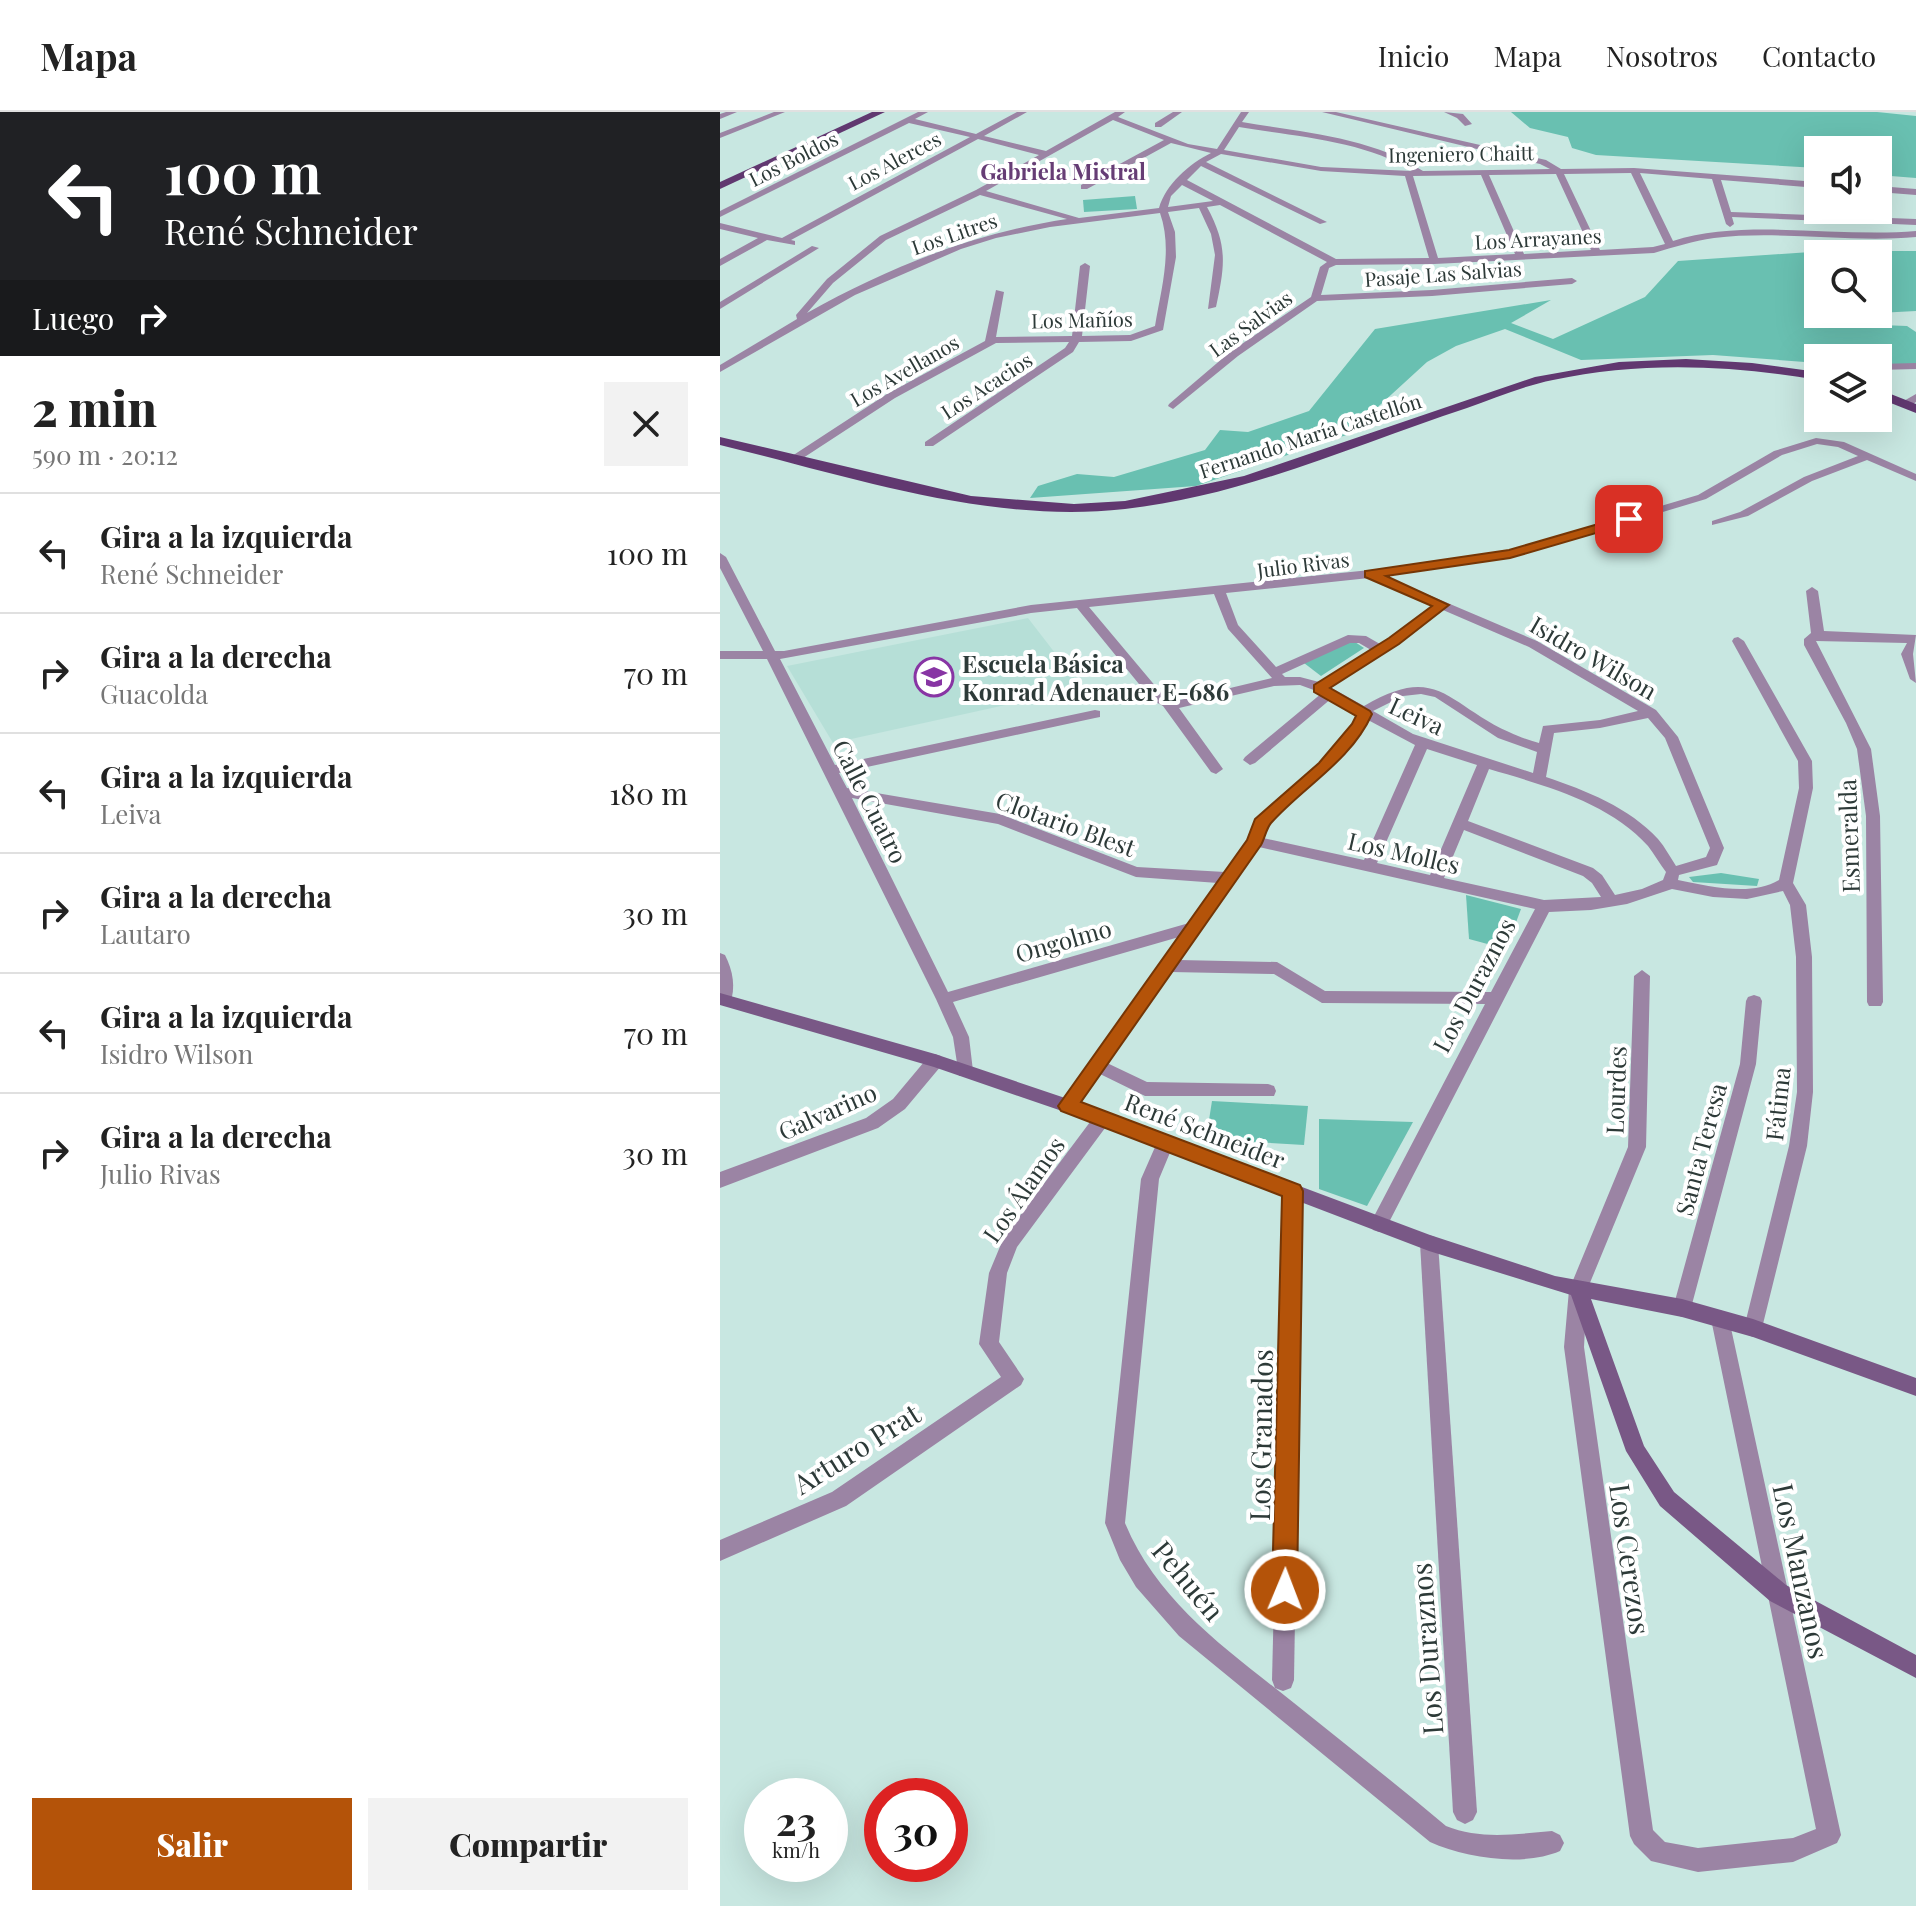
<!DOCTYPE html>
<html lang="es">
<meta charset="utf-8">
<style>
:root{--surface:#fff;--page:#f2f2f2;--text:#222;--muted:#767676;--line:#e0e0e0;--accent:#b45309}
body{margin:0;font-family:"Playfair Display",serif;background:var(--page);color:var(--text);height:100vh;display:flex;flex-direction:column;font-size:30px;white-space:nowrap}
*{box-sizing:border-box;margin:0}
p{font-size:26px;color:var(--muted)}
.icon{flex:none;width:44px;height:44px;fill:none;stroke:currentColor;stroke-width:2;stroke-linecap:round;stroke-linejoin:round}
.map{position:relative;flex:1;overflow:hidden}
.side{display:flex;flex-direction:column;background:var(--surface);width:720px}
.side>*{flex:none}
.top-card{background:#202124;color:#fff;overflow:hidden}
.buttons{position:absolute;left:1084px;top:24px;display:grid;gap:16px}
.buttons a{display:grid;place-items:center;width:88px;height:88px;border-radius:0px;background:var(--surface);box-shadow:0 8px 32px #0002;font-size:40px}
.speed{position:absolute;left:24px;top:1666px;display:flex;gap:16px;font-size:40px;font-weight:700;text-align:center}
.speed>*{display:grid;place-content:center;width:104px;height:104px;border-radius:50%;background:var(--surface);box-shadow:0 8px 32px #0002;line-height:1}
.speed small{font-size:20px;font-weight:400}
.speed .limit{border:12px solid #d22;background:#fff;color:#111}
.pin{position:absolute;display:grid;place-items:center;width:68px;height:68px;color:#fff;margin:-34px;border-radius:16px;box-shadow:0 4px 12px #0006}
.me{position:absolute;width:88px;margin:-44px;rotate:1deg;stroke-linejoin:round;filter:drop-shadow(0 0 6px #0008)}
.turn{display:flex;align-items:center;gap:28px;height:168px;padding:0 32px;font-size:36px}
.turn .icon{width:104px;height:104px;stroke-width:2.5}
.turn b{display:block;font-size:56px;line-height:68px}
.then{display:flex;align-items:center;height:76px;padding:0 32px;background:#0003;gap:16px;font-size:30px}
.round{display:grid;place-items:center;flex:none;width:84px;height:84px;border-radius:0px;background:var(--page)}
.head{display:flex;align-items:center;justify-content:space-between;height:136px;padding:0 32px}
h1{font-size:48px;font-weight:800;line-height:60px}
.action{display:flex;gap:16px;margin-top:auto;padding:16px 32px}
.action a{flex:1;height:92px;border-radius:0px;background:var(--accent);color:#fff;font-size:32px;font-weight:800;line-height:92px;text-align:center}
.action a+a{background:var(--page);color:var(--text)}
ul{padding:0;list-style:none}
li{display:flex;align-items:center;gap:24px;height:120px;padding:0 32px;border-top:2px solid var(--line)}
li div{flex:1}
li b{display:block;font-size:30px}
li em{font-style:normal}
header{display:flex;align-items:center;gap:48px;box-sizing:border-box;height:112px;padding:0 40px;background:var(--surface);border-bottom:2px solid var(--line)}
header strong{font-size:38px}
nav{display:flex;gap:44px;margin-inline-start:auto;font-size:28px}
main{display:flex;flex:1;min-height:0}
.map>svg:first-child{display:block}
.built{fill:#b6dfd7}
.green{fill:#69c0b1}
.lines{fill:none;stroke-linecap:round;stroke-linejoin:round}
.street{fill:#9b84a4;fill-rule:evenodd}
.secondary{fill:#795886;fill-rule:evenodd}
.primary{fill:#613870;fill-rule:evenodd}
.route{fill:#b45309;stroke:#753606;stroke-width:2}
.labels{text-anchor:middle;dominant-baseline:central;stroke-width:8;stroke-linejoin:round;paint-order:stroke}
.far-street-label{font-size:20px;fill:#2d3a38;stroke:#fff}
.far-neighbourhood-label{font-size:22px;font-weight:bold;fill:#663d75;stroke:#fff}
.street-label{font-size:24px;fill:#2d3a38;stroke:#fff}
.poi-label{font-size:24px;font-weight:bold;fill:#2d3a38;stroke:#fff;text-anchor:start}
.near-street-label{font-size:28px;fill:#2d3a38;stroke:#fff}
</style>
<header>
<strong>Mapa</strong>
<nav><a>Inicio</a><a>Mapa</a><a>Nosotros</a><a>Contacto</a></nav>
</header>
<main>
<section class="side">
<div class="top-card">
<div class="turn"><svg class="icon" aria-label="left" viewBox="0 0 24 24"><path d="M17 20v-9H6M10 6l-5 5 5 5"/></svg><div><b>100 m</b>René Schneider</div></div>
<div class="then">Luego<svg class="icon" aria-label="right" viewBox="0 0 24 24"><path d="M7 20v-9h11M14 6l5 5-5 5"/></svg></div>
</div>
<div class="head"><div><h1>2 min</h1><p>590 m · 20:12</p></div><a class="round"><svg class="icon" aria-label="close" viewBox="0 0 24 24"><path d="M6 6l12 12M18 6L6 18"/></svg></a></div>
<ul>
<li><svg class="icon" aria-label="left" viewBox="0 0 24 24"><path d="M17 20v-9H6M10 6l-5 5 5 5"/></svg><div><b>Gira a la izquierda</b><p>René Schneider</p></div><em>100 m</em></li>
<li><svg class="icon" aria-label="right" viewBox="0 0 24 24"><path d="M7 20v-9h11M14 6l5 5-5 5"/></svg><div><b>Gira a la derecha</b><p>Guacolda</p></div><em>70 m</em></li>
<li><svg class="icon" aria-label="left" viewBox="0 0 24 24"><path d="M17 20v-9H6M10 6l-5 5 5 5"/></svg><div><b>Gira a la izquierda</b><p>Leiva</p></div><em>180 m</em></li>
<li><svg class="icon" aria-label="right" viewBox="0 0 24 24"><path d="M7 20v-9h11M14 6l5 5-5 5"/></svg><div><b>Gira a la derecha</b><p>Lautaro</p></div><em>30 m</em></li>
<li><svg class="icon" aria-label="left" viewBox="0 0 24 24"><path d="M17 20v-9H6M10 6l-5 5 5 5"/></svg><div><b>Gira a la izquierda</b><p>Isidro Wilson</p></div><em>70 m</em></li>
<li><svg class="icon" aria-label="right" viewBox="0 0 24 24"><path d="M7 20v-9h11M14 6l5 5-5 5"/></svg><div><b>Gira a la derecha</b><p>Julio Rivas</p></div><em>30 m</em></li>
</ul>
<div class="action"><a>Salir</a><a>Compartir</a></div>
</section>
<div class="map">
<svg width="1196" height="1794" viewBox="0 0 1196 1794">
<rect width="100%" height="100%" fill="#c8e7e1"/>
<path class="built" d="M308,506L362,576L113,631L67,554Z"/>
<g class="green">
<path d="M791,0H1157L1196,4V66L1158,63V38H1098V56L876,43L852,36L848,25L810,16Z"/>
<path d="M415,84L417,97L364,100L363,88Z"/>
<path d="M1105,139H1196V199L1158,201V142H1098V202H1146H1140L1135,212L1187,214L1196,220V254L1158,252V246H1098V251L993,243L861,248L785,217L736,234L707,250L649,303L655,311L644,317L476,374L310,386L318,374L357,362L394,365L485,338L500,318L528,320L589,299L655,217L831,188L791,211L833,227L925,185L958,149Z"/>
<path d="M632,528L644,536L601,564L584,551Z"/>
<path d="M1001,761L1039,767L1037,774L973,770L969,765Z"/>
<path d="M746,783L801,797L786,837L749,827Z"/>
<path d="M492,989L588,994L584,1033L486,1027Z"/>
<path d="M599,1007L693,1010L647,1094L599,1077Z"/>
</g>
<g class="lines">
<g class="street">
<path d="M6,0H17L0,7V2Z"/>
<path d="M54,0H65L0,26V21Z"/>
<path d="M198,0H208L195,7L256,22L297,0H307L264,24L326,39L395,0H405L398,5L468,32L497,37L521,0H529L522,10C581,20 652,25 703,59L830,57L820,52L602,0H616L826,48L841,57L914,56L1098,70V76L1001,68L1011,100L1196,107V113L1012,105L1014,112L1010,115L1006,112L992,67L920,61L953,129C1025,106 1119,126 1196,119V125C1129,131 1060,118 994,126C973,129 954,135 934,141L714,152L616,153L609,156L601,183L712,178L852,166L857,169L852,172L712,184L597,189L518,244L453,297L448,294L449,292L510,240L591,185L600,155L607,150L500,93L487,95C508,134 505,153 496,195L488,197L495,143L491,122L479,96L448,100L455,120L456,145L443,218L411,229L359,230L353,240L213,334H205V330L345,236L349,230L276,231L175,286L80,348H72V344L167,282L265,229L276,178L284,180L276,225L352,224L360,154L365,151L370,154L362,224L410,223L435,214C441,177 453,138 440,101L330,115L276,126L241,137L135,183L0,260V253L77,207L76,203L107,167L160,124L256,78L319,43L258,27L71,128L75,129V133L47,128L0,154V147L38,126L0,117V111L62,126L250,25L189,11L0,105V99ZM393,8L444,28L361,73V77H367L451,31L491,41C469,52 446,72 439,96L359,106L266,79ZM519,15C572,24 647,29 692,59L601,55L504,38ZM501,42L601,59L685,64L709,146L616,147L467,68L481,54L600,112L607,110L486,50ZM911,61L945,132L933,135L880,138L844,62ZM836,62L871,138L804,142L769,63ZM761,63L795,142L718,146L693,64ZM462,73L493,89L448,95L451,84ZM260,83L347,107C254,121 169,155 87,201L113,171L166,128Z"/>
<path d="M453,0H462L441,15H435V11Z"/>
<path d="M724,0L743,2L752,12L745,14L737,6Z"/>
<path d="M1158,74L1196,77V83L1158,80Z"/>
<path d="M92,134L99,136L0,197V190Z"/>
<path d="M1196,251V257L1158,258V252Z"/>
<path d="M1196,282V290L1190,294H1182V290Z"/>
<path d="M1096,326L1124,330L1196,362V369L1147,348L1092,369L1028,404L992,413V409L1020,400L1084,365L1138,344L1118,335L1097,332L1062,343L986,387L790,446L664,464L817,529L936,598L958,625L1004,736L997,753L959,763L958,768C989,774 1031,785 1059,768L1079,676L1078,649L1012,529L1014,526L1018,525L1024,529L1092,649L1093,676L1073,771L1086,793L1092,845L1093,980L1087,1034L1042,1216L1040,1222L1033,1225L1026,1222L1024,1216L1069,1034L1077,980L1076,845L1070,793L1063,779L1027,787L993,785L952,777L907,792L871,798L829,800L665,1118L659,1120L653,1118L650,1112L765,892L602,891L554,862L451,860L387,951L427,970L548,972L554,974L556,979L554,984H425L380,962L354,999L348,1001L342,999L340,994L342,989L459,825L233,890L249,925L253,959L251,964H239L233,925L216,887L47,547H0V539H43L0,456V441L6,445L55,539H64L311,493L650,458L789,439L978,383L1054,339ZM649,466L713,494L660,532L646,524L628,523L556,555L518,513L506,481ZM494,482L508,517L552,566L460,588L451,587L442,582L369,495ZM357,496L432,588L443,594L491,660L496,662L503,657L459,596L554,574L580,573L602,581L525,645L523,648L530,653L535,651L612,586L638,602L615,637L536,707L528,728L505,760L417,755L280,702L127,676L119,661L375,606L380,605V599L375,598L115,653L60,547L311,501ZM723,498L809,535L918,599L880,608L823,614L819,631C809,628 799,625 789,620C727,592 718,550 644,594L610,575L665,541ZM630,531H639L651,538L599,570L580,565H565L562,562ZM701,582L715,585L778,626L817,640L813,661L693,622L653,599L683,584ZM928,606L945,626L990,736L986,745L956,754C950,745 945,735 938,727C910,696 865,678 826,665L834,621L880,616ZM648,608L695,633L644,748L543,726L547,713L625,643ZM707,637L757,653L710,763L657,751ZM769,657C823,673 889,690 928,734C934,742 940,752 946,760L943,768L922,777L895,783L882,763L873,756L748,709ZM132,686L278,712L416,765L498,771L469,811L228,880ZM744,718L863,764L872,771L881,785L824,788L724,766ZM539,735L815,797L771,880L605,879L557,850L459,848Z"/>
<path d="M1092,475L1098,479L1104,519L1196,523L1193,542L1196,571L1190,567L1181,542L1187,531L1096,529L1151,637L1160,704L1163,890L1161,894H1149L1147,890L1146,704L1137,637L1126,611L1084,533V527L1091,521L1086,479Z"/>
<path d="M0,841L5,843C13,859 16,875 10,892L0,893Z"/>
<path d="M922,858L930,864L926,1035L867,1178L864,1235L933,1718L945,1730L978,1736L1073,1726L1096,1717L991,1207L993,1201L1000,1198L1007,1201L1009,1207L1121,1723L1117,1731L1073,1750L978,1760L931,1749L914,1732L910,1724L844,1235L849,1178L908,1035L914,864Z"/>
<path d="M1034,883L1040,885L1042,889L1036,952L971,1196L969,1202L962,1205L955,1202L953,1196L1020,952L1026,889L1028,885Z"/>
<path d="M215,942L221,944L223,949L221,954L185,997L158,1016L0,1076V1060L146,1006L173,987L209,944Z"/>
<path d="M382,1000L388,1002L391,1007L388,1012L297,1135L287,1161L279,1230L304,1267L301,1273L126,1394L0,1449V1428L112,1380L281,1265L259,1232L269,1161L284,1125L376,1002Z"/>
<path d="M445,1024L451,1026L454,1031L439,1067L405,1411C438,1491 509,1539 574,1591C625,1632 676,1672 726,1714C760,1728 797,1722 832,1719L840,1723L844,1731L840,1739C803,1755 746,1746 710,1730L459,1524L416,1475L400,1448L385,1411L421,1067L439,1026Z"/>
<path d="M573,1071L579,1074L582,1079L574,1568L571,1576L563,1579L555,1576L552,1568L564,1079L567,1074Z"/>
<path d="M709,1123L715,1125L718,1131L757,1700L753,1708L745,1712L737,1708L733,1700L700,1131L703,1125Z"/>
</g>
<path class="secondary" d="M0,881L215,942L348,987L710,1123L835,1164L962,1187L1033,1207L1196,1266V1284L1033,1225L962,1205L871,1187L924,1334L954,1380L1066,1473L1196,1543V1566L1050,1489L940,1394L906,1339L851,1183L709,1139L342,999L214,955L0,893Z"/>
<g class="primary">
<path d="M152,0H165L0,77V70Z"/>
<path d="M966,247L1032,251L1098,260V268C1010,253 921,249 833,268C803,274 775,286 747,296C634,333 524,384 405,397C267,412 132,365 0,333V325L251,384L354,392L405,389L524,364L815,265L899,250Z"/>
<path d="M1158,277L1196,292V301L1158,286Z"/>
</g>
</g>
<path class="route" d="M909,403L916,407L914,410L790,446L666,464L729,493L679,532L610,576L650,599L652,602C631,649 584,674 551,711C546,717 545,726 541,733L361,990L580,1073L583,1079L577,1478L573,1487L565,1490L556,1487L552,1478L562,1084L341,999L338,994L527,728L535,707L599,651L632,612L636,604L594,580V573L669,526L712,494L645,465V459L789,438Z"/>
<defs>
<g id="school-ring" transform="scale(2)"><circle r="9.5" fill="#fff" stroke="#8835a4" stroke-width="1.5"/><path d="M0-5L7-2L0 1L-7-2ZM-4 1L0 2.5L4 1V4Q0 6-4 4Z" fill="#8835a4"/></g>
</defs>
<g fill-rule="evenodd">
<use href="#school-ring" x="214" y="565"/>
</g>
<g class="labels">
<g class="far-street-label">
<text transform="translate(741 41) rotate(-1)">Ingeniero Chaitt</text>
<text transform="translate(73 46) rotate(-27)">Los Boldos</text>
<text transform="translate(174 48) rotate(-28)">Los Alerces</text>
<text transform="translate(234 121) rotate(-19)">Los Litres</text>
<text transform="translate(818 126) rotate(-3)">Los Arrayanes</text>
<text transform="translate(723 161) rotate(-4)">Pasaje Las Salvias</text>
<text transform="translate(362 207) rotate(-1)">Los Mañíos</text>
<text transform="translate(530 211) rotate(-36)">Las Salvias</text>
<text transform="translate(184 258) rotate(-30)">Los Avellanos</text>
<text transform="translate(266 273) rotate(-33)">Los Acacios</text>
<text transform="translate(590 323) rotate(-18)">Fernando María Castellón</text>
<text transform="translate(583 452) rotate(-7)">Julio Rivas</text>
</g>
<g class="far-neighbourhood-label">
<text x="343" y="59">Gabriela Mistral</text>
</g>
<g class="street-label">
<text transform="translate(874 545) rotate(30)">Isidro Wilson</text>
<text transform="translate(697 603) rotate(25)">Leiva</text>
<text transform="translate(151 689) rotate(63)">Calle Cuatro</text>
<text transform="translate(346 711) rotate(20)">Clotario Blest</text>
<text transform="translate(1128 724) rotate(-92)">Esmeralda</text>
<text transform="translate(684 740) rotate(13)">Los Molles</text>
<text transform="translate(343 828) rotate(-16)">Ongolmo</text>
<text transform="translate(753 873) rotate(-62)">Los Duraznos</text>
<text transform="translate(895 978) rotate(-88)">Lourdes</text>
<text transform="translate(1057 992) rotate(-84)">Fátima</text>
<text transform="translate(107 999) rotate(-24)">Galvarino</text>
<text transform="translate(485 1018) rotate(21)">René Schneider</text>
<text transform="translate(980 1037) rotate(-75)">Santa Teresa</text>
<text transform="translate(303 1077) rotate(-55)">Los Álamos</text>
</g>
<g class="poi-label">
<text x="242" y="551">Escuela Básica<tspan x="242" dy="28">Konrad Adenauer E-686</tspan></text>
</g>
<g class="near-street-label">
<text transform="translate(540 1323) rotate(-89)">Los Granados</text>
<text transform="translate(136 1336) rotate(-32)">Arturo Prat</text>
<text transform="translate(911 1447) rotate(82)">Los Cerezos</text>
<text transform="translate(1082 1459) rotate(78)">Los Manzanos</text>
<text transform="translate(469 1468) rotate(50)">Pehuén</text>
<text transform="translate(706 1537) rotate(-94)">Los Duraznos</text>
</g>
</g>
</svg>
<div class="buttons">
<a><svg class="icon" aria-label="sound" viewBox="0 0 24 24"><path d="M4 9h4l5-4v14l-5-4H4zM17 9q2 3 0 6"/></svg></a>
<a><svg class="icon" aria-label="search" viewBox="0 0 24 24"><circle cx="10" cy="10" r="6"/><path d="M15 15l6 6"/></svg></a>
<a><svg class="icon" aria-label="layers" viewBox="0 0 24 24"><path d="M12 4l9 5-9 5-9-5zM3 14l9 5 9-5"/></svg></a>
</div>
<div class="speed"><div>23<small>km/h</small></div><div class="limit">30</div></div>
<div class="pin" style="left:909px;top:407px;background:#d93025"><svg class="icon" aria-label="arrive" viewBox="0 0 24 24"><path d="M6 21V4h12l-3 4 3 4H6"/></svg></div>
<svg class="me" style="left:565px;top:1478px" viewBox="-20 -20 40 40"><circle r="17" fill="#b45309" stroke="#fff" stroke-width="3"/><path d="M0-11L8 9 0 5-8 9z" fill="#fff"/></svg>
</div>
</main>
